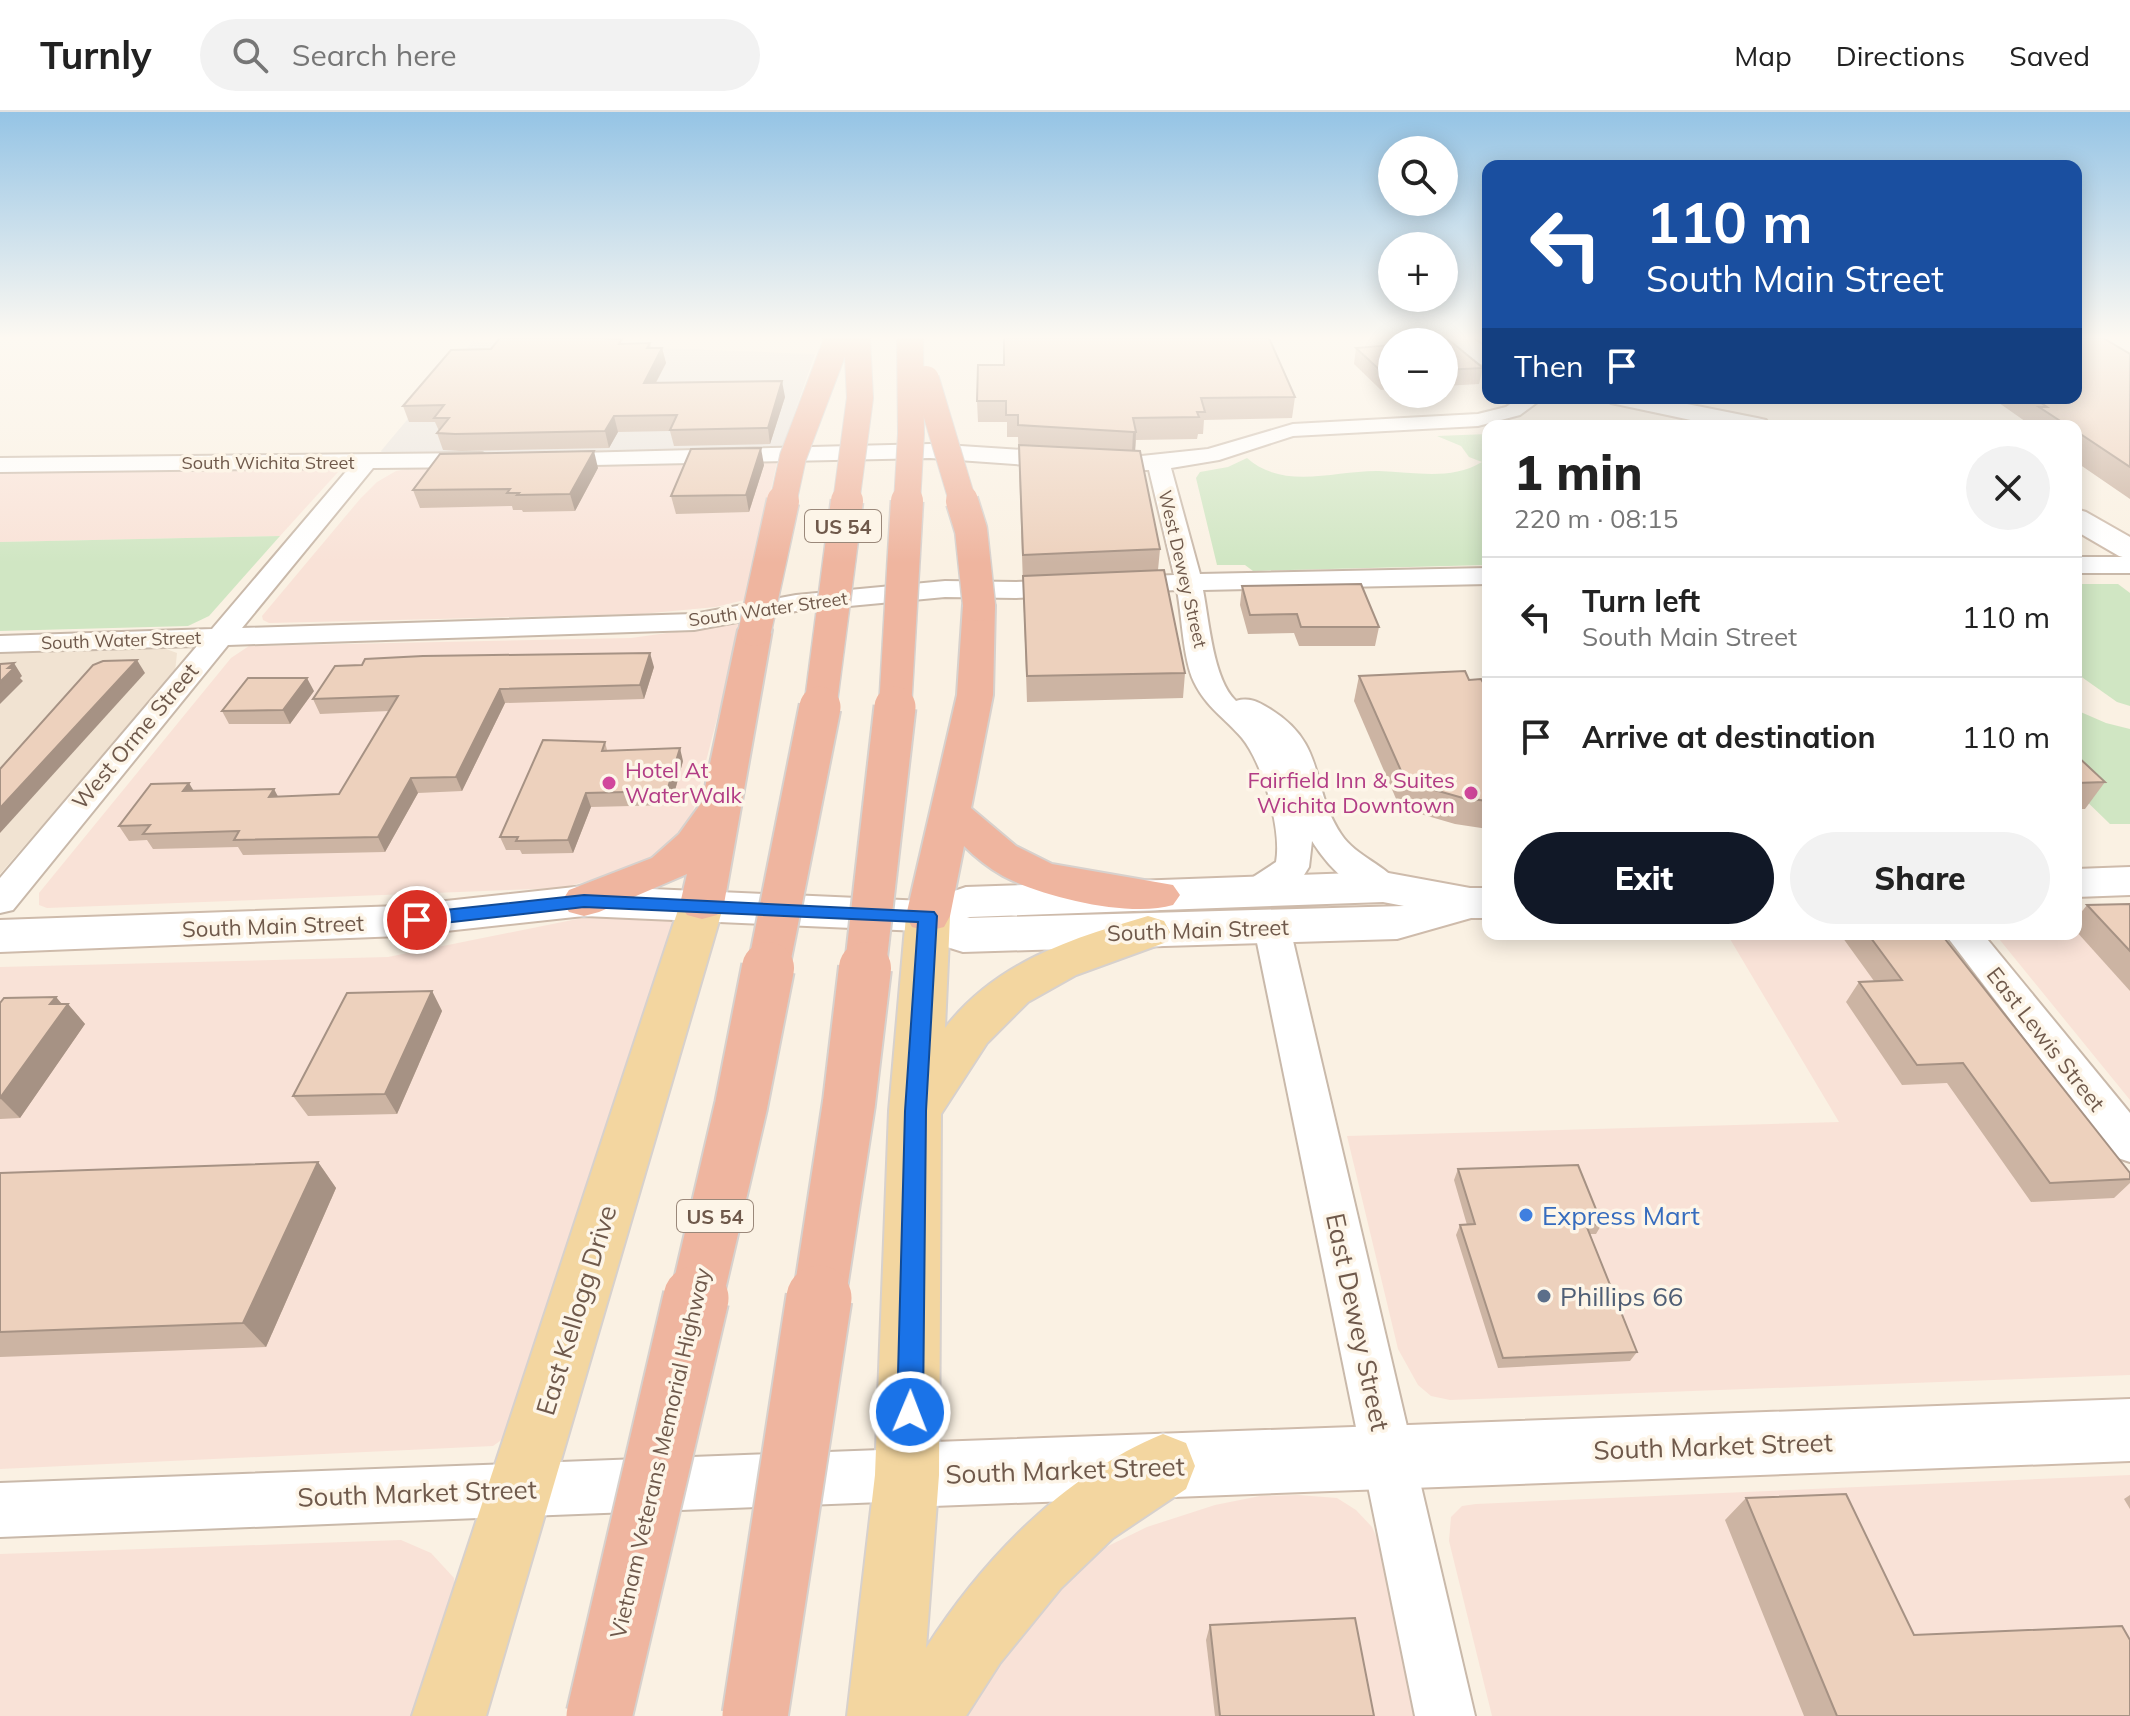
<!DOCTYPE html>
<meta charset="utf-8">
<style>
:root{--surface:#fff;--page:#f2f2f2;--text:#222;--muted:#767676;--line:#e0e0e0;--accent:#111827}
body{margin:0;font-family:Mulish,sans-serif;background:var(--page);color:var(--text);height:100vh;display:flex;flex-direction:column;font-size:30px;white-space:nowrap}
*{box-sizing:border-box;margin:0}
p{font-size:26px;color:var(--muted)}
.icon{flex:none;width:44px;height:44px;fill:none;stroke:currentColor;stroke-width:2;stroke-linecap:round;stroke-linejoin:round}
.map{position:relative;flex:1;overflow:hidden}
.panel{position:absolute;left:1482px;top:308px;width:600px;height:520px;display:flex;flex-direction:column;background:var(--surface);border-radius:16px;box-shadow:0 4px 20px #0003}
.panel>*{flex:none}
.banner{position:absolute;left:1482px;top:48px;width:600px;height:244px;border-radius:16px;box-shadow:0 4px 20px #0003;background:#1a4fa0;color:#fff;overflow:hidden}
.fabs{position:absolute;left:1378px;top:24px;display:grid;gap:16px}
.fabs a{display:grid;place-items:center;width:80px;height:80px;border-radius:50%;background:var(--surface);box-shadow:0 4px 20px #0003;font-size:40px}
.pin{position:absolute;display:grid;place-items:center;width:68px;height:68px;color:#fff;margin:-34px;border:4px solid #fff;border-radius:50%;box-shadow:0 2px 8px #0007}
.me{position:absolute;width:88px;margin:-44px;rotate:1deg;stroke-linejoin:round;filter:drop-shadow(0 0 6px #0008)}
.turn{display:flex;align-items:center;gap:28px;height:168px;padding:0 32px;font-size:36px}
.turn .icon{width:104px;height:104px;stroke-width:2.5}
.turn b{display:block;font-size:56px;line-height:68px}
.then{display:flex;align-items:center;height:76px;padding:0 32px;background:#0003;gap:16px;font-size:30px}
.round{display:grid;place-items:center;flex:none;width:84px;height:84px;border-radius:42px;background:var(--page)}
.head{display:flex;align-items:center;justify-content:space-between;height:136px;padding:0 32px}
h1{font-size:48px;font-weight:800;line-height:60px}
.primary-button{display:flex;gap:16px;margin-top:auto;padding:16px 32px}
.primary-button a{flex:1;height:92px;border-radius:48px;background:var(--accent);color:#fff;font-size:32px;font-weight:800;line-height:92px;text-align:center}
.primary-button a+a{background:var(--page);color:var(--text)}
ul{padding:0;list-style:none}
li{display:flex;align-items:center;gap:24px;height:120px;padding:0 32px;border-top:2px solid var(--line)}
li div{flex:1}
li b{display:block;font-size:30px}
li em{font-style:normal}
header{display:flex;align-items:center;gap:48px;box-sizing:border-box;height:112px;padding:0 40px;background:var(--surface);border-bottom:2px solid var(--line)}
header strong{font-size:38px}
nav{display:flex;gap:44px;margin-inline-start:auto;font-size:28px}
.search{width:560px;height:72px;background:var(--page);display:flex;align-items:center;gap:20px;box-sizing:border-box;padding:0 28px;border-radius:44px;color:var(--muted);font-size:30px}
.map>svg:first-child{display:block}
.residential{fill:#f1e3d2}
.commercial{fill:#f9e2d7}
.industrial{fill:#e9e3dd}
.green{fill:#d0e6c3}
.lines{fill:none;stroke-linecap:round;stroke-linejoin:round}
.street-casing{stroke:#c9b9aa;stroke-width:4}
.secondary-casing{stroke:#cebbab;stroke-width:4}
.primary-casing{stroke:#d7d1cd;stroke-width:4}
.highway-casing{stroke:#d7d1cd;stroke-width:4}
.street{fill:#fff;fill-rule:evenodd}
.secondary{fill:#fff;fill-rule:evenodd}
.primary{fill:#f3d6a0;fill-rule:evenodd}
.highway{fill:#efb59f;fill-rule:evenodd}
.highway-bridge-far4-casing{stroke:#d7d1cd;stroke-width:28;stroke-linecap:butt}
.highway-bridge-far3-casing{stroke:#d7d1cd;stroke-width:35;stroke-linecap:butt}
.highway-bridge-far2-casing{stroke:#d7d1cd;stroke-width:45;stroke-linecap:butt}
.highway-bridge-far1-casing{stroke:#d7d1cd;stroke-width:56;stroke-linecap:butt}
.highway-bridge-casing{stroke:#d7d1cd;stroke-width:69;stroke-linecap:butt}
.highway-bridge-far4{stroke:#efb59f;stroke-width:26}
.highway-bridge-far3{stroke:#efb59f;stroke-width:32}
.highway-bridge-far2{stroke:#efb59f;stroke-width:41}
.highway-bridge-far1{stroke:#efb59f;stroke-width:52}
.highway-bridge{stroke:#efb59f;stroke-width:65}
.wall{fill:#ccb4a3}
.shaded-wall{fill:#a69284}
.building{fill:#edd1bd;stroke:#a69284;stroke-width:2}
.route{fill:#1a73e8;stroke:#114b97;stroke-width:2}
.hotel-dot{fill:#d1479c;stroke:#fdf5e8;stroke-width:3}
.shop-dot{fill:#3f7fe0;stroke:#fdf5e8;stroke-width:3}
.service-dot{fill:#5c6f8a;stroke:#fdf5e8;stroke-width:3}
.labels{text-anchor:middle;dominant-baseline:central;stroke-width:7;stroke-linejoin:round;paint-order:stroke}
.far-street-label{font-size:18px;fill:#6f594b;stroke:#fdf5e8}
.shield{fill:#fdf5e8;stroke:#9a887a;stroke-width:2}
.shield-label{font-size:20px;font-weight:bold;fill:#6f594b}
.street-label{font-size:22px;fill:#6f594b;stroke:#fdf5e8}
.hotel-label{font-size:22px;fill:#b23c85;stroke:#fdf5e8;text-anchor:start}
.near-shop-label{font-size:26px;fill:#366cbe;stroke:#fdf5e8;text-anchor:start}
.near-service-label{font-size:26px;fill:#4e5e75;stroke:#fdf5e8;text-anchor:start}
.near-street-label{font-size:26px;fill:#6f594b;stroke:#fdf5e8}
</style>
<header>
<strong>Turnly</strong>
<div class="search"><svg class="icon" aria-label="search" viewBox="0 0 24 24"><circle cx="10" cy="10" r="6"/><path d="M15 15l6 6"/></svg>Search here</div>
<nav><a>Map</a><a>Directions</a><a>Saved</a></nav>
</header>
<div class="map">
<svg width="2130" height="1604" viewBox="0 0 2130 1604">
<rect width="100%" height="100%" fill="#faf1e3"/>
<path class="residential" d="M166,537L177,541L175,560L0,762V541Z"/>
<g class="commercial">
<path d="M777,350L748,487L716,495L641,502L269,511L263,508L262,504L360,387L377,370L396,359L418,355Z"/>
<path d="M337,356L338,360L280,424L0,430V359Z"/>
<path d="M743,506L689,715L673,735L635,756L562,776L47,796L39,793V781L231,546L249,534L631,526L703,516Z"/>
<path d="M2130,797V988L1995,822H2076V798Z"/>
<path d="M607,801L683,808L507,1324L493,1334L0,1357V855L388,845Z"/>
<path d="M1727,822H1937L2130,1071V1263L1450,1288L1431,1284L1418,1273L1398,1237L1347,1024L1839,1010Z"/>
<path d="M2130,1363V1604H1492L1449,1429L1451,1405L1462,1394L1476,1392Z"/>
<path d="M1298,1383L1337,1386L1356,1398L1372,1415L1382,1438L1418,1604H966L1019,1514L1059,1474L1102,1437L1147,1415L1215,1393L1260,1384Z"/>
<path d="M401,1428L431,1441L454,1466L456,1496L424,1604H0V1442Z"/>
</g>
<path class="industrial" d="M473,229L815,242L782,337L383,343L381,339Z"/>
<g class="green">
<path d="M1488,322V453L1253,459L1245,453H1217L1196,366L1200,360L1228,355L1247,346C1284,379 1336,358 1379,359C1415,360 1450,369 1482,350L1469,345L1461,334L1437,324Z"/>
<path d="M280,424L209,504L188,514L0,519V430Z"/>
<path d="M2076,472H2118L2130,481V594L2117,590L2076,561Z"/>
<path d="M2076,598L2106,611L2130,617V712H2110L2076,679Z"/>
</g>
<g class="lines">
<g class="street-casing">
<g id="street">
<path d="M1519,286H1543L1520,303L1478,314L1293,324L1219,348L1171,356L1200,462L1488,456V472L1203,478C1209,508 1213,568 1236,589C1250,585 1258,590 1270,597C1328,633 1309,674 1341,722C1356,745 1387,753 1401,775L1395,783C1363,793 1328,755 1312,729L1309,755L1304,763L1268,789L1256,792L1244,789L1238,780L1244,771L1276,750C1282,718 1263,652 1242,626C1225,606 1206,595 1194,570C1183,547 1182,504 1177,478L1016,486L945,485L796,499L694,518L228,533L13,798L0,801V766L197,534L0,540V524L212,517L349,356L0,360V346L482,341L493,348L482,355L373,356L242,516L694,502L796,483L945,469L1016,470L1174,463L1149,358H1098L930,346L545,354L534,347L537,342L930,332L1132,345L1208,337L1293,312L1478,302L1506,295Z"/>
<rect x="2076" y="445" width="54" height="16"/>
<path d="M1272,803L1285,807L1290,816L1475,1604H1415L1254,816L1259,807Z"/>
<path d="M1945,822H1983L2130,1001V1050L2115,1045Z"/>
<path d="M907,1337L926,1344L933,1363L926,1382L907,1389L0,1425V1371Z"/>
</g>
</g>
<g class="secondary-casing">
<g id="secondary">
<path d="M1445,226H1472L1488,237V254L1480,252Z"/>
<path d="M1607,286H1657L1757,306L1766,308L1770,314H1719L1611,291Z"/>
<path d="M2076,397L2086,400L2130,425V447L2119,444L2076,419Z"/>
<path d="M2130,755V783L2076,785V757Z"/>
<path d="M1383,760L1470,776H1488V806H1471L1397,827L963,840L947,835L919,819L584,804L400,824L0,840V808L400,794L584,774L925,789L966,775ZM1383,790L1404,794L967,806L970,805Z"/>
<path d="M2130,1287V1349L907,1395L884,1386L875,1363L884,1340L907,1331Z"/>
</g>
</g>
<g class="primary-casing">
<g id="primary">
<path d="M702,777L717,781L724,792L486,1604H412L680,792L687,781Z"/>
<path d="M928,789L944,793L950,804L945,916C996,850 1070,827 1148,804L1164,809L1170,820L1164,831L1076,863L1028,890L987,931L941,1002L939,1363L926,1536C983,1447 1065,1362 1163,1322L1186,1331L1195,1354L1186,1377L1113,1426L1061,1476L1000,1551L966,1604H847L875,1363L889,999L906,804L912,793Z"/>
</g>
</g>
<g class="highway-casing">
<g id="highway">
<path d="M979,483L991,486L995,493L993,583L971,696L1016,734L1052,752L1173,773L1180,783L1173,793C1130,806 1043,785 1003,764C989,756 976,746 964,734L950,804L944,815L928,819L912,815L906,804L957,583L963,493L967,486Z"/>
<path d="M755,508L767,511L772,518L724,792L717,803L702,807L687,803L680,792L687,762L599,800L584,804L569,800L562,789L569,778L652,746L679,722L702,690L738,518L743,511Z"/>
</g>
</g>
<use href="#street" class="street"/>
<use href="#secondary" class="secondary"/>
<use href="#primary" class="primary"/>
<use href="#highway" class="highway"/>
<g class="highway-bridge-far4-casing">
<g id="highway-bridge-far4">
<path d="M926,267L963,391"/>
<path d="M783,391L793,345L838,226"/>
<path d="M846,391L860,286L857,226"/>
<path d="M907,391L911,322L910,226"/>
</g>
</g>
<g class="highway-bridge-far3-casing">
<g id="highway-bridge-far3">
<path d="M962,389L971,418L979,493"/>
<path d="M755,518L783,389"/>
<path d="M820,597L847,389"/>
<path d="M895,597L907,389"/>
</g>
</g>
<g class="highway-bridge-far2-casing">
<g id="highway-bridge-far2">
<path d="M768,858L820,595"/>
<path d="M865,858L895,595"/>
</g>
</g>
<g class="highway-bridge-far1-casing">
<g id="highway-bridge-far1">
<path d="M696,1188L741,994L768,856"/>
<path d="M819,1188L849,991L865,856"/>
</g>
</g>
<g class="highway-bridge-casing">
<g id="highway-bridge">
<path d="M599,1604L696,1186"/>
<path d="M755,1604L819,1186"/>
</g>
</g>
<use href="#highway-bridge-far4" class="highway-bridge-far4"/>
<use href="#highway-bridge-far3" class="highway-bridge-far3"/>
<use href="#highway-bridge-far2" class="highway-bridge-far2"/>
<use href="#highway-bridge-far1" class="highway-bridge-far1"/>
<use href="#highway-bridge" class="highway-bridge"/>
</g>
<g class="wall">
<path d="M1444,230L1483,256L1479,272L1444,274Z"/>
<path d="M650,231L651,236H662L666,251L656,271L785,285L770,332L674,334L670,319L618,320L609,336L461,339L443,338L437,321L439,319L435,310H409L403,294L491,237Z"/>
<path d="M1392,233V277L1381,278L1354,252L1356,236Z"/>
<path d="M2130,242V387L2076,350V314H2028L2029,312L1992,286H2076Z"/>
<path d="M1295,285L1292,306L1204,308L1203,322H1198L1197,327L1136,328L1135,338L1160,437L1158,458L1185,561L1183,586L1027,590L1018,325H1007V310H978L977,289Z"/>
<path d="M764,353L749,400L676,402L671,384Z"/>
<path d="M598,356L575,399L523,400L522,398H513L512,394L420,396L413,378Z"/>
<path d="M1242,474L1379,515L1375,534H1299L1294,521L1248,522L1240,493Z"/>
<path d="M654,555L644,587L505,591L462,679L418,681L385,740L243,743L238,735L153,737L147,728L129,729L119,714L193,678L278,685L339,682L389,599L320,602L313,587Z"/>
<path d="M1359,564L1469,568L1488,579V717L1455,712L1400,696L1354,589Z"/>
<path d="M314,579L290,612H229L222,599Z"/>
<path d="M605,630L607,638L683,649L671,693L591,695L573,741L522,742L520,738H506L500,725Z"/>
<path d="M2076,643L2105,670L2085,697H2076Z"/>
<path d="M2130,792V879L2076,819V807L2087,793Z"/>
<path d="M1840,822H1941L2130,1061V1071L2114,1086L2031,1090L1947,971L1902,973L1846,890L1859,870L1874,869Z"/>
<path d="M432,879L442,899L397,1002L308,1004L293,984Z"/>
<path d="M56,885L62,892H68L85,912L20,1006L0,1007V891Z"/>
<path d="M318,1050L336,1076L266,1235L0,1245V1061Z"/>
<path d="M1458,1057L1602,1112L1596,1122H1590L1637,1240L1630,1249L1498,1256L1456,1123L1460,1113H1467L1454,1068Z"/>
<path d="M2130,1383V1397L2124,1387Z"/>
<path d="M1746,1386L1914,1523L2130,1604H1804L1725,1408Z"/>
<path d="M1210,1513L1374,1604H1215L1206,1528Z"/>
</g>
<g class="shaded-wall">
<path d="M662,236L666,251L647,287L644,271Z"/>
<path d="M782,269L785,285L770,332L768,316Z"/>
<path d="M614,304L618,320L609,336L605,319Z"/>
<path d="M1133,320H1136L1135,342H1132Z"/>
<path d="M761,336L764,353L749,400L746,383Z"/>
<path d="M594,339L598,356L575,399L570,382Z"/>
<path d="M650,541L654,555L644,587L640,573Z"/>
<path d="M137,548L145,561L0,721V696Z"/>
<path d="M14,551L22,564L20,566L23,569L0,592V570L8,556Z"/>
<path d="M307,566L314,579L290,612L283,598Z"/>
<path d="M500,577L505,591L462,679L456,665Z"/>
<path d="M680,636L683,649L671,693L667,679Z"/>
<path d="M411,666L418,681L385,740L378,725Z"/>
<path d="M189,671L198,686L183,679Z"/>
<path d="M274,677L282,692L269,685Z"/>
<path d="M586,681L591,695L573,741L568,728Z"/>
<path d="M432,879L442,899L397,1002L385,982Z"/>
<path d="M56,885L65,896L68,892L85,912L20,1006L0,986L50,892Z"/>
<path d="M318,1050L336,1076L266,1235L243,1211Z"/>
</g>
<g class="building">
<path d="M500,226H600L622,227L619,232L650,231L647,236H662L644,271L782,269L768,316L670,318L677,303L614,304L605,319L455,322L437,321L449,306H434L444,293L403,294L451,238L491,237Z"/>
<path d="M1004,226H1269L1295,285L1201,286L1205,300H1197L1199,305L1133,306L1136,320H1133L1018,313V303H1006V289H977L978,253H1004Z"/>
<path d="M2076,226H2103L2130,242V355L2076,319V314H2068L2039,295H2047L2034,286H2076Z"/>
<path d="M1449,228L1483,256L1444,258V230H1430Z"/>
<path d="M1392,233V261L1384,262L1356,236Z"/>
<path d="M1019,333L1140,339L1160,437L1023,443Z"/>
<path d="M761,336L746,383L671,384L691,337Z"/>
<path d="M594,339L570,382L517,383L519,381H507L510,377L413,378L440,342Z"/>
<path d="M1164,458L1185,561L1027,564L1023,464Z"/>
<path d="M1361,472L1379,515H1301L1297,502L1250,503L1242,474Z"/>
<path d="M650,541L640,573L500,577L456,665L411,666L378,725L234,728L239,719L143,722L150,713L119,714L151,672L189,671L183,679L274,677L269,685L339,682L398,584L313,587L335,554L362,553L365,547L423,544Z"/>
<path d="M137,548L0,696V657L93,553L103,549Z"/>
<path d="M14,551L8,556H14L0,570V552Z"/>
<path d="M1465,559L1469,568L1481,567L1488,579V689L1463,686L1406,670L1359,564Z"/>
<path d="M248,566H307L283,598L222,599Z"/>
<path d="M543,628L605,630L602,639L680,636L667,679L586,681L568,728L516,729L518,725H500Z"/>
<path d="M2076,643L2105,670L2076,671Z"/>
<path d="M2130,792V839L2087,793Z"/>
<path d="M1868,822H1941L2130,1061V1067L2050,1071L1963,951L1917,953L1859,870L1902,868Z"/>
<path d="M432,879L385,982L293,984L347,881Z"/>
<path d="M56,885L50,892H68L0,986V891L4,886Z"/>
<path d="M318,1050L243,1211L0,1220V1061Z"/>
<path d="M1578,1053L1602,1112L1586,1113L1637,1240L1503,1246L1460,1113L1475,1112L1458,1057Z"/>
<path d="M1846,1382L1914,1523L2122,1514L2130,1528V1604H1837L1746,1386Z"/>
<path d="M1355,1506L1374,1604H1220L1210,1513Z"/>
</g>
<linearGradient id="sky" x2="0" y2="1"><stop stop-color="#95c4e5"/><stop offset="0.5" stop-color="#fdf9f2"/><stop offset="1" stop-color="#fdf9f2" stop-opacity="0"/></linearGradient>
<rect width="2130" height="451" fill="url(#sky)"/>
<path class="route" d="M584,783L934,800L937,804L926,999L923,1300L919,1309L910,1313L901,1309L897,1300L905,999L918,810L584,795L417,814L408,808L417,801Z"/>
<g class="hotel-dot">
<circle cx="609" cy="671" r="8"/>
<circle cx="1471" cy="681" r="8"/>
</g>
<circle class="shop-dot" cx="1526" cy="1103" r="8"/>
<circle class="service-dot" cx="1544" cy="1184" r="8"/>
<g class="labels">
<g class="far-street-label">
<text x="268" y="350">South Wichita Street</text>
<text transform="translate(1183 457) rotate(77)">West Dewey Street</text>
<text transform="translate(768 497) rotate(-8)">South Water Street</text>
<text transform="translate(121 528) rotate(-2)">South Water Street</text>
</g>
<g class="shield">
<rect x="805" y="398" width="76" height="32" rx="6"/>
<rect x="677" y="1088" width="76" height="32" rx="6"/>
</g>
<g class="shield-label">
<text x="843" y="414">US 54</text>
<text x="715" y="1104">US 54</text>
</g>
<g class="street-label">
<text transform="translate(135 624) rotate(-50)">West Orme Street</text>
<text transform="translate(273 814) rotate(-2)">South Main Street</text>
<text transform="translate(1198 818) rotate(-2)">South Main Street</text>
<text transform="translate(2046 927) rotate(52)">East Lewis Street</text>
<text transform="translate(660 1341) rotate(-77)">Vietnam Veterans Memorial Highway</text>
</g>
<g class="hotel-label">
<text x="625" y="658">Hotel At<tspan x="625" dy="25">WaterWalk</tspan></text>
<text x="1455" y="668" text-anchor="end">Fairfield Inn &amp; Suites<tspan x="1455" dy="25">Wichita Downtown</tspan></text>
</g>
<g class="near-shop-label">
<text x="1542" y="1103">Express Mart</text>
</g>
<g class="near-service-label">
<text x="1560" y="1184">Phillips 66</text>
</g>
<g class="near-street-label">
<text transform="translate(576 1198) rotate(-73)">East Kellogg Drive</text>
<text transform="translate(1358 1210) rotate(78)">East Dewey Street</text>
<text transform="translate(1713 1334) rotate(-2)">South Market Street</text>
<text transform="translate(1065 1358) rotate(-2)">South Market Street</text>
<text transform="translate(417 1381) rotate(-2)">South Market Street</text>
</g>
</g>
</svg>
<div class="fabs">
<a><svg class="icon" aria-label="search" viewBox="0 0 24 24"><circle cx="10" cy="10" r="6"/><path d="M15 15l6 6"/></svg></a>
<a>+</a>
<a>−</a>
</div>
<div class="pin" style="left:417px;top:808px;background:#d93025"><svg class="icon" aria-label="arrive" viewBox="0 0 24 24"><path d="M6 21V4h12l-3 4 3 4H6"/></svg></div>
<svg class="me" style="left:910px;top:1300px" viewBox="-20 -20 40 40"><circle r="17" fill="#1a73e8" stroke="#fff" stroke-width="3"/><path d="M0-11L8 9 0 5-8 9z" fill="#fff"/></svg>
<div class="banner">
<div class="turn"><svg class="icon" aria-label="left" viewBox="0 0 24 24"><path d="M17 20v-9H6M10 6l-5 5 5 5"/></svg><div><b>110 m</b>South Main Street</div></div>
<div class="then">Then<svg class="icon" aria-label="arrive" viewBox="0 0 24 24"><path d="M6 21V4h12l-3 4 3 4H6"/></svg></div>
</div>
<section class="panel">
<div class="head"><div><h1>1 min</h1><p>220 m · 08:15</p></div><a class="round"><svg class="icon" aria-label="close" viewBox="0 0 24 24"><path d="M6 6l12 12M18 6L6 18"/></svg></a></div>
<ul>
<li><svg class="icon" aria-label="left" viewBox="0 0 24 24"><path d="M17 20v-9H6M10 6l-5 5 5 5"/></svg><div><b>Turn left</b><p>South Main Street</p></div><em>110 m</em></li>
<li><svg class="icon" aria-label="arrive" viewBox="0 0 24 24"><path d="M6 21V4h12l-3 4 3 4H6"/></svg><div><b>Arrive at destination</b></div><em>110 m</em></li>
</ul>
<div class="primary-button"><a>Exit</a><a>Share</a></div>
</section>
</div>
